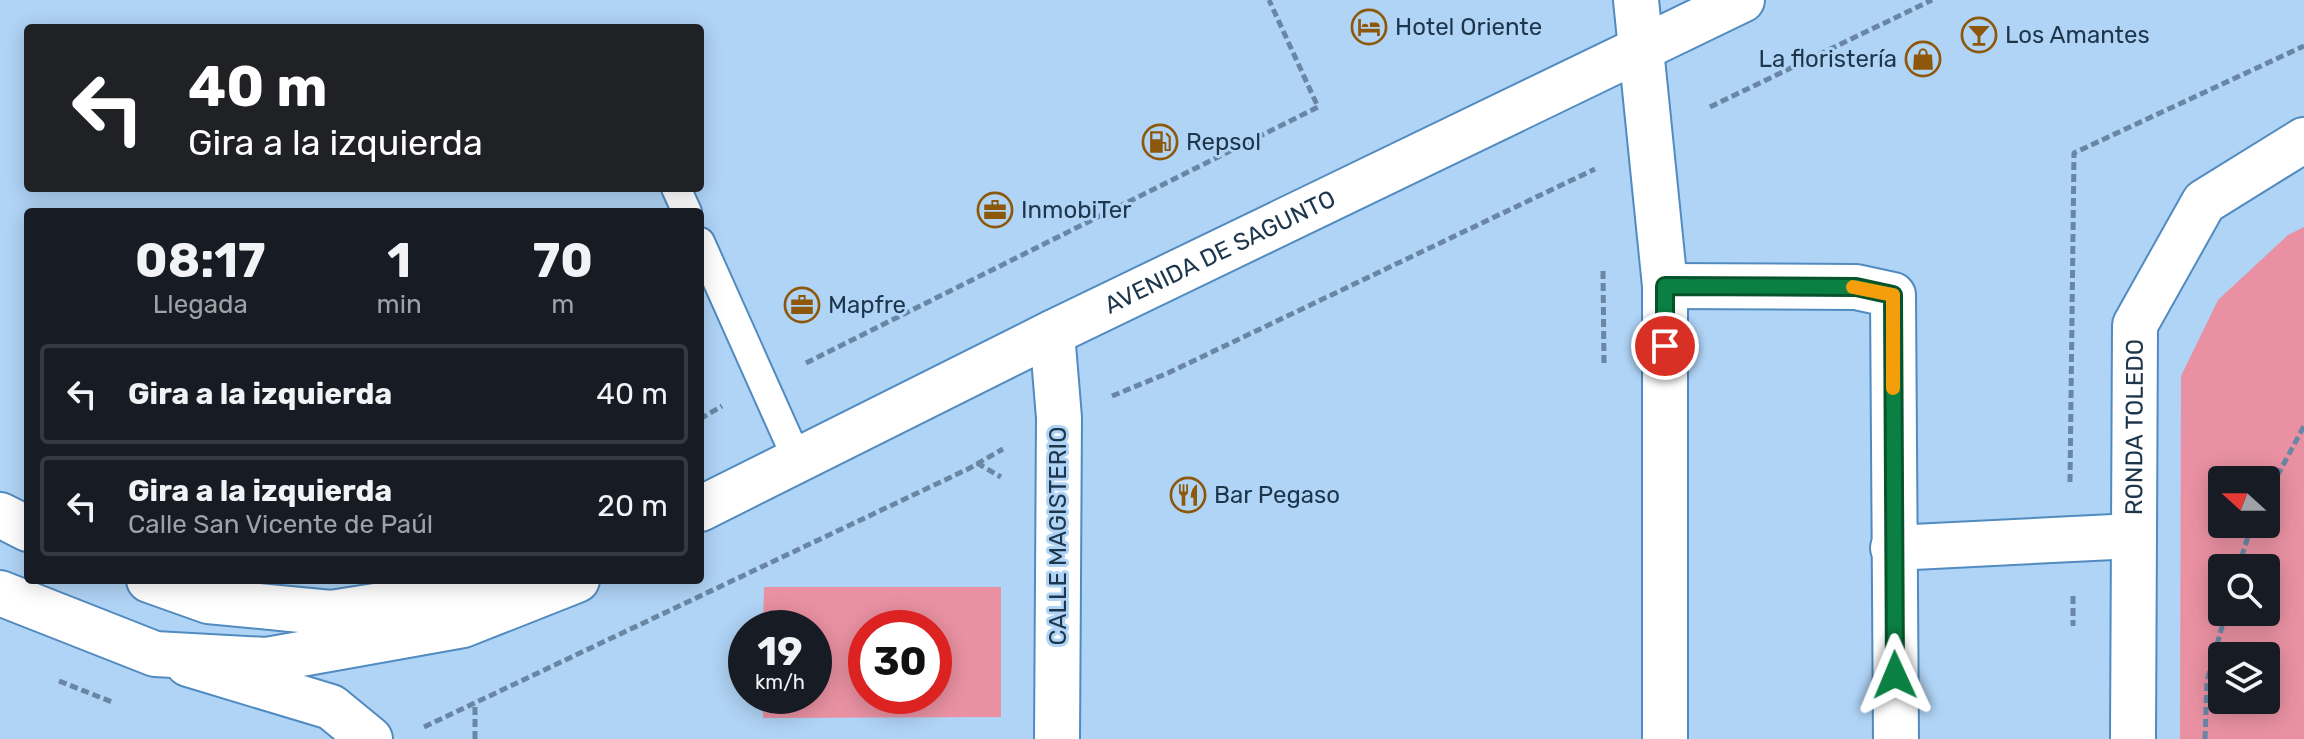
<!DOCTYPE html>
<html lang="es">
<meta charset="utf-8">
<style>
:root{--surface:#171b24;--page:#242831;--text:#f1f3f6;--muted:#9ea1a6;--line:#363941}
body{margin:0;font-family:Rubik,sans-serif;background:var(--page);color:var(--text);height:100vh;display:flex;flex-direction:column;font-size:30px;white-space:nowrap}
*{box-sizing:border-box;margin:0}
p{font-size:26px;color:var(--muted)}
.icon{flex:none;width:44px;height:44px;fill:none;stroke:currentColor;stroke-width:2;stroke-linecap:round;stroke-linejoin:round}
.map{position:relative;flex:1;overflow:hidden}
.drawer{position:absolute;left:24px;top:208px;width:680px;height:376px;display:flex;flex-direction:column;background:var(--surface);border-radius:8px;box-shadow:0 4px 20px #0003}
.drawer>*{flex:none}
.hud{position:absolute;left:24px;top:24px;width:680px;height:168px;border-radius:8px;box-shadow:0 4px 20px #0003;background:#202124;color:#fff;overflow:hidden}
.needle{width:52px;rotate:291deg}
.controls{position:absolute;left:2208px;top:466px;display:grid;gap:16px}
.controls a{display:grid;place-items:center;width:72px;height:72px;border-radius:8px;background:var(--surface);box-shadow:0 4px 20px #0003;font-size:40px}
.speed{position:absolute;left:728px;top:610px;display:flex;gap:16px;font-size:40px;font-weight:700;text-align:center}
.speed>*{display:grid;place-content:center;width:104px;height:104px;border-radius:50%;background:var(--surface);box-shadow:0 4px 20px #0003;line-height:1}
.speed small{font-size:20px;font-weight:400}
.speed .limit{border:12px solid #d22;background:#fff;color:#111}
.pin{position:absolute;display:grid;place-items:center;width:68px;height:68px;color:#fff;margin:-34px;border:4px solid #fff;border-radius:50%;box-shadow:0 2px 8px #0007}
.me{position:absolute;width:88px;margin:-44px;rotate:359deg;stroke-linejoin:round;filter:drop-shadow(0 0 6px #0008)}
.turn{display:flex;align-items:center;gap:28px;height:168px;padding:0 32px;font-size:36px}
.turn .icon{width:104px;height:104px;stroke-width:2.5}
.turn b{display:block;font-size:56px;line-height:68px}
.eta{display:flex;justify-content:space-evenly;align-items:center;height:136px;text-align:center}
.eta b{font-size:48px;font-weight:700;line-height:56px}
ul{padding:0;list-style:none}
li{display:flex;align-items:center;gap:24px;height:100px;margin:0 16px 12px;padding:0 16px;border:4px solid var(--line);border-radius:8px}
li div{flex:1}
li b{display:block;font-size:30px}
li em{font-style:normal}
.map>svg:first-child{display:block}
.green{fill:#e991a2;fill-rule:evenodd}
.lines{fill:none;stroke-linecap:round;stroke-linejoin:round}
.lane-casing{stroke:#518bc0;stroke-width:32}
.street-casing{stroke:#518bc0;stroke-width:48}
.secondary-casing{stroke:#518bc0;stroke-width:48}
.path{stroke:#6987a4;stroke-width:5;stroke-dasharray:8 4;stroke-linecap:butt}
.lane{stroke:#fff;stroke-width:28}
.street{stroke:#fff;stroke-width:44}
.secondary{stroke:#fff;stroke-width:44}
.route-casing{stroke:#07532c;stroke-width:20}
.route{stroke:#0b8043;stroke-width:14}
.slow{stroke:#f59e0b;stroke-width:14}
.labels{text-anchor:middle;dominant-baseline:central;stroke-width:6;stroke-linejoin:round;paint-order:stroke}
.poi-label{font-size:24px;fill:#1d364c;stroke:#b0d4f6;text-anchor:start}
.street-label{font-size:24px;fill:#1d364c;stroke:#b0d4f6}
</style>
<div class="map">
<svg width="2304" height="739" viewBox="0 0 2304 739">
<rect width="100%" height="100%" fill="#b0d4f6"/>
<g class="green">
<path d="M2304,227V739H2180L2181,376L2218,300L2288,235ZM2222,480H2266V524H2222ZM2222,568H2266V612H2222ZM2222,656H2266V700H2222Z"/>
<path d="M764,587H1001V717L763,718V696H814V628H763ZM866,628H934V696H866Z"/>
</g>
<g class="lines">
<g class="lane-casing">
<g id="lane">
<path d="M676,188L687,212"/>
<path d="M700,242L797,459"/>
</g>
</g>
<g class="street-casing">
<g id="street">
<path d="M1636,0L1665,286V739"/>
<path d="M1665,286L1856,287L1893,295L1896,739"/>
<path d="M1052,333L1059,418L1057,739"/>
<path d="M1893,548L2134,536"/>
<path d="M188,664L331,707L370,739"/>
<path id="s1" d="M2133,739L2135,325L2204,202L2304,140"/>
</g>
</g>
<g class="secondary-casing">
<g id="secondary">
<path id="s2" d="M700,509L1052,333L1742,0"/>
<path d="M0,515L28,529"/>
<path d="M149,580L208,601L331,613L452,594L491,580"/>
<path d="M0,593L155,654L267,660L463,625L577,580"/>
</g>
</g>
<g class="path">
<path d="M1710,107L1932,0"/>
<path d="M1603,271L1604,365"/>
<path d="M806,363L1318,107L1269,0"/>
<path d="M1112,396L1168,373L1595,169"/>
<path d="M700,419L722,406"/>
<path d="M977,463L1001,477"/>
<path d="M2070,482L2074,153L2304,46"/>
<path d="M2266,497L2304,426"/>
<path d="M2238,568L2252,524"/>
<path d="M2073,596V626"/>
<path d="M59,681L112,702"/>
<path d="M424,727L968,469L1003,449"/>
<path d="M475,739V703"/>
<path d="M2205,739L2207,681L2226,612"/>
</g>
<use href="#lane" class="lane"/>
<use href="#street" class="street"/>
<use href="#secondary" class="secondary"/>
</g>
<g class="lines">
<g class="route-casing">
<path id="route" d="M1665,346V286L1856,287L1893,295L1895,675"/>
</g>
<use href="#route" class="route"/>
<path class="slow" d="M1853,287L1893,295V388"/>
</g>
<defs>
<g id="hotel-ring" transform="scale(1.8)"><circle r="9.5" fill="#b0d4f6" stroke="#8e580c" stroke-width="1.5"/><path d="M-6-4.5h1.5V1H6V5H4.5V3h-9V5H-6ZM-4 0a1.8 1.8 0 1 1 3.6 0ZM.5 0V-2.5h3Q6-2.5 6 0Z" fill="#8e580c"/></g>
<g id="bar-ring" transform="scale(1.8)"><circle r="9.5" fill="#b0d4f6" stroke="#8e580c" stroke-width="1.5"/><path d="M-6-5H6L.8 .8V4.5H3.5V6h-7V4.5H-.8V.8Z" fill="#8e580c"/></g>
<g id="shop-ring" transform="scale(1.8)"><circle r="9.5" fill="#b0d4f6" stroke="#8e580c" stroke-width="1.5"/><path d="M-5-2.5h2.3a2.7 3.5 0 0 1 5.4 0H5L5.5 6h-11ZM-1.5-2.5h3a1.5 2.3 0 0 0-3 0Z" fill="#8e580c"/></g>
<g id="fuel-ring" transform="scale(1.8)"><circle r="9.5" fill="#b0d4f6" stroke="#8e580c" stroke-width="1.5"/><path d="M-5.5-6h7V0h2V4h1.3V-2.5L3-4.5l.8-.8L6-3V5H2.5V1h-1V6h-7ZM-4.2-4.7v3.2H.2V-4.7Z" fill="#8e580c"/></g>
<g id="office-ring" transform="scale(1.8)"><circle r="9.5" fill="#b0d4f6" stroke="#8e580c" stroke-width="1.5"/><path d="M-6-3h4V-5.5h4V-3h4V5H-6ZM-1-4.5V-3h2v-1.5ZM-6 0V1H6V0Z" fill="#8e580c"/></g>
<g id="restaurant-ring" transform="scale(1.8)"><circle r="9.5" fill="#b0d4f6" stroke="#8e580c" stroke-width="1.5"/><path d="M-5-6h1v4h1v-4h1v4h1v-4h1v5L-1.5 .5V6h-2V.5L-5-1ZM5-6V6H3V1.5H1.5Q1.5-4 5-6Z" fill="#8e580c"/></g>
</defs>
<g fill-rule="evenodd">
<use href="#hotel-ring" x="1369" y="27"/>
<use href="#bar-ring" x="1979" y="35"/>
<use href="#shop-ring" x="1923" y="59"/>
<use href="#fuel-ring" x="1160" y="142"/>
<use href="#office-ring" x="995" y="210"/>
<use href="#office-ring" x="802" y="305"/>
<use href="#restaurant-ring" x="1188" y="495"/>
</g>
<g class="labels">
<g class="poi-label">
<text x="1395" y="27">Hotel Oriente</text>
<text x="2005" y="35">Los Amantes</text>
<text x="1897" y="59" text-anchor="end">La floristería</text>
<text x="1186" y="142">Repsol</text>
<text x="1021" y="210">InmobiTer</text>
<text x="828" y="305">Mapfre</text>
<text x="1214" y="495">Bar Pegaso</text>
</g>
<g class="street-label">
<text stroke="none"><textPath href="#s2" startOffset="580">AVENIDA DE SAGUNTO</textPath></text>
<text stroke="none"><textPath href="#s1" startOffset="312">RONDA TOLEDO</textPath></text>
<text transform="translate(1058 536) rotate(-90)">CALLE MAGISTERIO</text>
</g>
</g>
</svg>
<div class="controls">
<a><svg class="needle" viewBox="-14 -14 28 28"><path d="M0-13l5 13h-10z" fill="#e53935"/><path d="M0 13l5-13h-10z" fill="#9ea1a6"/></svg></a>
<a><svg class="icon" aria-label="search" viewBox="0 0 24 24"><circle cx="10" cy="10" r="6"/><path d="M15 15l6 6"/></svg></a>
<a><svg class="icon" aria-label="layers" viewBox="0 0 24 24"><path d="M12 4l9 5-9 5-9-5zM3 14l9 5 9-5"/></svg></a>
</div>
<div class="speed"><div>19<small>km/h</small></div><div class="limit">30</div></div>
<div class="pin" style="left:1665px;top:346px;background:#d93025"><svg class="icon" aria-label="arrive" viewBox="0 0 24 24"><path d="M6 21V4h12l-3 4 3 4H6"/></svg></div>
<svg class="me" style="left:1895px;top:675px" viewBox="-20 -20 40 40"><path d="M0-17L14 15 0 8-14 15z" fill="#0b8043" stroke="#fff" stroke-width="4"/></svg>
<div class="hud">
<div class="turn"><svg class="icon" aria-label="left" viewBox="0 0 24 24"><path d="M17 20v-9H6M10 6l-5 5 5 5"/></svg><div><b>40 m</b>Gira a la izquierda</div></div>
</div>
<section class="drawer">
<div class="eta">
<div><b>08:17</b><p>Llegada</p></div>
<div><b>1</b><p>min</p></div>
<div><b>70</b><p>m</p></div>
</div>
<ul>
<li><svg class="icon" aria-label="left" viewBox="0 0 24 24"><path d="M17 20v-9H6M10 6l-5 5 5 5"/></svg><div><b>Gira a la izquierda</b></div><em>40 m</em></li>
<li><svg class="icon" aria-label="left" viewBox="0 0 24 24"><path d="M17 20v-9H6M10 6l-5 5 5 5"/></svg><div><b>Gira a la izquierda</b><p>Calle San Vicente de Paúl</p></div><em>20 m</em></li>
</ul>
</section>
</div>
